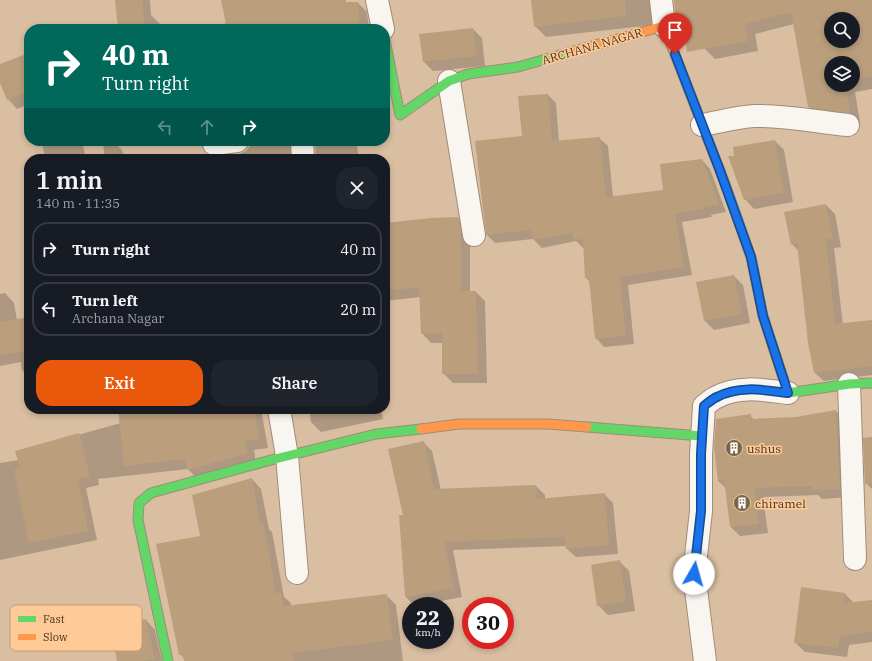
<!DOCTYPE html>
<meta charset="utf-8">
<style>
:root{--surface:#171b24;--page:#20242c;--text:#f1f3f6;--muted:#9ea1a6;--line:#363941;--accent:#ea580c}
body{margin:0;font-family:"IBM Plex Serif",serif;background:var(--page);color:var(--text);height:100vh;display:flex;flex-direction:column;font-size:15px;white-space:nowrap}
*{box-sizing:border-box;margin:0}
p{font-size:13px;color:var(--muted)}
.icon{flex:none;width:22px;height:22px;fill:none;stroke:currentColor;stroke-width:2;stroke-linecap:round;stroke-linejoin:round}
.map{position:relative;flex:1;overflow:hidden}
.panel{position:absolute;left:24px;top:154px;width:366px;height:260px;display:flex;flex-direction:column;background:var(--surface);border-radius:16px;box-shadow:0 2px 6px #0003}
.panel>*{flex:none}
.hud{position:absolute;left:24px;top:24px;width:366px;height:122px;border-radius:16px;box-shadow:0 2px 6px #0003;background:#00695c;color:#fff;overflow:hidden}
.fabs{position:absolute;left:824px;top:12px;display:grid;gap:8px}
.fabs a{display:grid;place-items:center;width:36px;height:36px;border-radius:50%;background:var(--surface);box-shadow:0 2px 6px #0003;font-size:20px}
.speed{position:absolute;left:402px;top:597px;display:flex;gap:8px;font-size:20px;font-weight:700;text-align:center}
.speed>*{display:grid;place-content:center;width:52px;height:52px;border-radius:50%;background:var(--surface);box-shadow:0 2px 6px #0003;line-height:1}
.speed small{font-size:10px;font-weight:400}
.speed .limit{border:6px solid #d22;background:#fff;color:#111}
.pin{position:absolute;display:grid;place-items:center;width:34px;height:34px;color:#fff;margin:-41px -17px;border-radius:50% 50% 50% 0;rotate:-45deg;box-shadow:0 0 4px #0007}
.pin .icon{rotate:45deg}
.me{position:absolute;width:44px;margin:-22px;rotate:7deg;stroke-linejoin:round;filter:drop-shadow(0 0 3px #0008)}
.turn{display:flex;align-items:center;gap:14px;height:84px;padding:0 12px;font-size:18px}
.turn .icon{width:52px;height:52px;stroke-width:2.5}
.turn b{display:block;font-size:28px;line-height:34px}
.lanes{display:flex;align-items:center;height:38px;padding:0 12px;background:#0003;justify-content:center;gap:20px;direction:ltr}
.lanes .off{opacity:.35}
.round{display:grid;place-items:center;flex:none;width:42px;height:42px;border-radius:16px;background:var(--page)}
.summary{display:flex;align-items:center;justify-content:space-between;height:68px;padding:0 12px}
h1{font-size:24px;font-weight:600;line-height:30px}
.cta{display:flex;gap:8px;margin-top:auto;padding:8px 12px}
.cta a{flex:1;height:46px;border-radius:16px;background:var(--accent);color:#fff;font-size:16px;font-weight:600;line-height:46px;text-align:center}
.cta a+a{background:var(--page);color:var(--text)}
ul{padding:0;list-style:none}
li{display:flex;align-items:center;gap:12px;height:54px;margin:0 8px 6px;padding:0 4px;border:2px solid var(--line);border-radius:16px}
li div{flex:1}
li b{display:block;font-size:15px}
li em{font-style:normal}
.map>svg:first-child{display:block}
.shadow{fill:#0003;fill-rule:evenodd}
.building{fill:#bb9e7c;fill-rule:evenodd}
.lines{fill:none;stroke-linecap:round;stroke-linejoin:round}
.street-casing{stroke:#a18c77;stroke-width:24}
.fast-casing{stroke:#a18c77;stroke-width:11}
.slow-casing{stroke:#a18c77;stroke-width:11}
.street{stroke:#f9f5f1;stroke-width:22}
.fast{stroke:#63d668;stroke-width:9}
.slow{stroke:#ff974d;stroke-width:9}
.route-casing{stroke:#114b97;stroke-width:10}
.route{stroke:#1a73e8;stroke-width:7}
.labels{text-anchor:middle;dominant-baseline:central;stroke-width:3;stroke-linejoin:round;paint-order:stroke}
.street-label{font-size:12px;fill:#47331e;stroke:#fecb98}
.poi-label{font-size:12px;fill:#47331e;stroke:#fecb98;text-anchor:start}
.key{fill:#fecb98;stroke:#c79d73;stroke-width:1}
.key-label{font-size:11px;fill:#47331e}
</style>
<div class="map">
<svg width="872" height="661" viewBox="0 0 872 661">
<rect width="100%" height="100%" fill="#dabea2"/>
<g class="shadow">
<path d="M116,0H150L151,15L161,25V29H119Z"/>
<path d="M222,0H339L340,4L358,3L367,12L369,29H220L219,25L227,23Z"/>
<path d="M532,0H649L653,25L546,37L535,26Z"/>
<path d="M697,0H872V89L855,92L860,122L819,117L809,107L794,24L755,34L758,51L715,59L705,49ZM831,19H853V41H831ZM831,63H853V85H831Z"/>
<path d="M473,29L482,38L485,66L433,71L424,62L420,35Z"/>
<path d="M29,54V104L17,109L8,99L0,80V65Z"/>
<path d="M548,95L556,103L559,142L599,138L608,146L613,197L664,191L702,160L710,169L726,212L711,215L712,217L682,222L692,275L628,285L634,344L604,347L596,338L590,282L586,278L585,248H583L576,241L542,248L533,239L495,243L487,235L476,142L523,137Z"/>
<path d="M41,141H82L86,159H46Z"/>
<path d="M113,141L122,150L125,159H105L103,143Z"/>
<path d="M250,141H304L299,159H178L205,154L209,157H216L239,154L246,151L250,146Z"/>
<path d="M315,141H356L359,159H316Z"/>
<path d="M775,141L784,150L793,202L754,209L745,199L736,157Z"/>
<path d="M826,205L835,214L841,247L834,248L843,325L872,321V375L824,381L815,373L799,251L792,244Z"/>
<path d="M458,218L468,228L470,242V292H476L485,301L487,383H453L443,373V343H431L422,333L420,297L385,301V224Z"/>
<path d="M734,276L743,285L750,323L714,330L705,321Z"/>
<path d="M5,293L14,303L17,320L29,318V377L22,370L21,362L0,366V294Z"/>
<path d="M118,409H261L268,448L254,450L256,463L197,479L188,469L98,479L99,485L86,488L97,540L0,560V463L19,460L16,452L121,423Z"/>
<path d="M309,409H381L383,419L321,432L311,422Z"/>
<path d="M836,411L845,420L849,497L822,499L818,495L763,497L768,533L740,536L731,527L726,488L718,481L750,416L754,419L796,418Z"/>
<path d="M872,438V489L866,483Z"/>
<path d="M423,442L432,451L441,490L536,486L545,495V500L604,494L613,503L618,554L576,557L566,548V546L453,550L462,597L415,606L406,597L404,515Z"/>
<path d="M252,479L261,489L269,529L272,532L284,597L291,603V606L386,595L396,605L403,661H185V659L180,654L201,537Z"/>
<path d="M619,561L629,571L635,611L608,615L598,605Z"/>
<path d="M845,594L854,603L872,601V642L849,645L847,657L805,652L795,642Z"/>
<path d="M146,620L155,630L162,661H118Z"/>
</g>
<g class="building">
<path d="M115,0H142L145,29H118Z"/>
<path d="M221,0H346V2H358L360,29H227Z"/>
<path d="M531,0H625L626,16L534,27Z"/>
<path d="M674,0H872V76L853,81V63H831V85H846L850,113L808,107L791,12L745,24L748,41L687,52L684,35L675,11ZM831,19H853V41H831Z"/>
<path d="M473,28L477,56L423,62L419,34Z"/>
<path d="M29,53V91L7,100L0,83V64Z"/>
<path d="M548,94L552,141L600,137L606,197L663,190L660,164L702,159L719,204L704,207V209L675,214L684,267L620,277L626,336L595,339L589,278H585L583,239L574,240L572,233L533,240L531,230L486,235L475,141L522,136L518,96Z"/>
<path d="M775,140L784,193L744,200L728,156H734L733,147Z"/>
<path d="M826,204L833,239H826L835,324L872,320V366L814,373L808,343L797,243L791,245L784,212Z"/>
<path d="M458,217L461,232V291H476L478,374H442V333L421,334L419,287L385,291V223L431,218Z"/>
<path d="M734,275L742,314L704,321L696,282Z"/>
<path d="M29,317V350L0,355V322Z"/>
<path d="M118,409H254L259,439L245,441L247,454L187,470L185,459L124,466Z"/>
<path d="M836,410L840,489L812,490V486L755,488L759,524L730,527L724,480L718,481L714,448L716,419L751,414V419L796,417Z"/>
<path d="M79,433L90,476L78,479L88,531L29,543L14,470L20,468L15,451Z"/>
<path d="M872,437V483L865,484L863,438Z"/>
<path d="M424,441L434,489L536,485L537,499L605,493L609,545L566,549L564,537L444,542L454,588L405,597L399,515H403L388,449Z"/>
<path d="M252,478L260,522L263,521L276,594L281,592L284,606L387,594L393,640L293,653L294,661H184L183,654L179,655L156,544L200,536L192,495Z"/>
<path d="M620,560L626,601L597,606L591,565Z"/>
<path d="M801,587L845,593L844,603L872,600V632L840,636L838,648L794,643Z"/>
<path d="M146,619L155,659L142,661H117L110,625Z"/>
</g>
<g class="lines">
<g class="street-casing">
<g id="street">
<path d="M377,0L383,29"/>
<path d="M661,0L664,26"/>
<path d="M449,81L474,235"/>
<path d="M702,125C719,122 737,117 754,116C786,115 816,122 848,125"/>
<path d="M302,141L303,159"/>
<path d="M214,144L237,141"/>
<path d="M849,384L855,559"/>
<path d="M279,409L287,456L297,573"/>
<path d="M705,661L694,574L701,511V454L704,406C708,403 712,399 717,397C738,385 765,390 788,393"/>
</g>
</g>
<g class="fast-casing">
<g id="fast">
<path d="M385,40L400,115L449,81L468,74L518,67L574,51"/>
<path d="M724,181L751,257L763,316L788,393L849,384L872,383"/>
<path d="M587,427L702,436"/>
<path d="M168,661L138,520L139,503L151,493L271,460L376,434L421,429"/>
</g>
</g>
<g class="slow-casing">
<g id="slow">
<path d="M574,51L664,26L724,181"/>
<path d="M421,429L459,424H548L587,427"/>
</g>
</g>
<use href="#street" class="street"/>
<use href="#fast" class="fast"/>
<use href="#slow" class="slow"/>
</g>
<g class="lines">
<g class="route-casing">
<path id="route" d="M675,54L719,168L751,257L763,316L788,393C765,390 739,385 717,397C712,399 708,403 704,406L701,454V511L694,574"/>
</g>
<use href="#route" class="route"/>
</g>
<defs>
<g id="building-disc" transform="scale(0.9)"><circle r="9.5" fill="#7a644c" stroke="#fecb98"/><path d="M-4-6H4V6H1V3H-1V6H-4ZM-2.5-4.3h1.7v1.8h-1.7ZM.8-4.3h1.7v1.8H.8ZM-2.5-1h1.7V.8h-1.7ZM.8-1h1.7V.8H.8Z" fill="#fff"/></g>
</defs>
<g fill-rule="evenodd">
<use href="#building-disc" x="734" y="448"/>
<use href="#building-disc" x="742" y="503"/>
</g>
<g class="labels">
<g class="street-label">
<text transform="translate(592 46) rotate(-16)">ARCHANA NAGAR</text>
</g>
<g class="poi-label">
<text x="747" y="448">ushus</text>
<text x="755" y="503">chiramel</text>
</g>
</g>
<rect x="10" y="605" width="132" height="46" rx="6" class="key"/>
<rect x="18" y="616" width="18" height="6" fill="#63d668"/>
<rect x="18" y="634" width="18" height="6" fill="#ff974d"/>
<g class="key-label">
<text x="43" y="623">Fast</text>
<text x="43" y="641">Slow</text>
</g>
</svg>
<div class="fabs">
<a><svg class="icon" aria-label="search" viewBox="0 0 24 24"><circle cx="10" cy="10" r="6"/><path d="M15 15l6 6"/></svg></a>
<a><svg class="icon" aria-label="layers" viewBox="0 0 24 24"><path d="M12 4l9 5-9 5-9-5zM3 14l9 5 9-5"/></svg></a>
</div>
<div class="speed"><div>22<small>km/h</small></div><div class="limit">30</div></div>
<div class="pin" style="left:675px;top:54px;background:#d93025"><svg class="icon" aria-label="arrive" viewBox="0 0 24 24"><path d="M6 21V4h12l-3 4 3 4H6"/></svg></div>
<svg class="me" style="left:694px;top:574px" viewBox="-20 -20 40 40"><circle r="19" fill="#fff"/><path d="M0-13L10 11 0 6-10 11z" fill="#1a73e8"/></svg>
<div class="hud">
<div class="turn"><svg class="icon" aria-label="right" viewBox="0 0 24 24"><path d="M7 20v-9h11M14 6l5 5-5 5"/></svg><div><b>40 m</b>Turn right</div></div>
<div class="lanes"><svg class="icon off" aria-label="left" viewBox="0 0 24 24"><path d="M17 20v-9H6M10 6l-5 5 5 5"/></svg><svg class="icon off" aria-label="ahead" viewBox="0 0 24 24"><path d="M12 20V5M6 11l6-6 6 6"/></svg><svg class="icon" aria-label="right" viewBox="0 0 24 24"><path d="M7 20v-9h11M14 6l5 5-5 5"/></svg></div>
</div>
<section class="panel">
<div class="summary"><div><h1>1 min</h1><p>140 m · 11:35</p></div><a class="round"><svg class="icon" aria-label="close" viewBox="0 0 24 24"><path d="M6 6l12 12M18 6L6 18"/></svg></a></div>
<ul>
<li><svg class="icon" aria-label="right" viewBox="0 0 24 24"><path d="M7 20v-9h11M14 6l5 5-5 5"/></svg><div><b>Turn right</b></div><em>40 m</em></li>
<li><svg class="icon" aria-label="left" viewBox="0 0 24 24"><path d="M17 20v-9H6M10 6l-5 5 5 5"/></svg><div><b>Turn left</b><p>Archana Nagar</p></div><em>20 m</em></li>
</ul>
<div class="cta"><a>Exit</a><a>Share</a></div>
</section>
</div>
